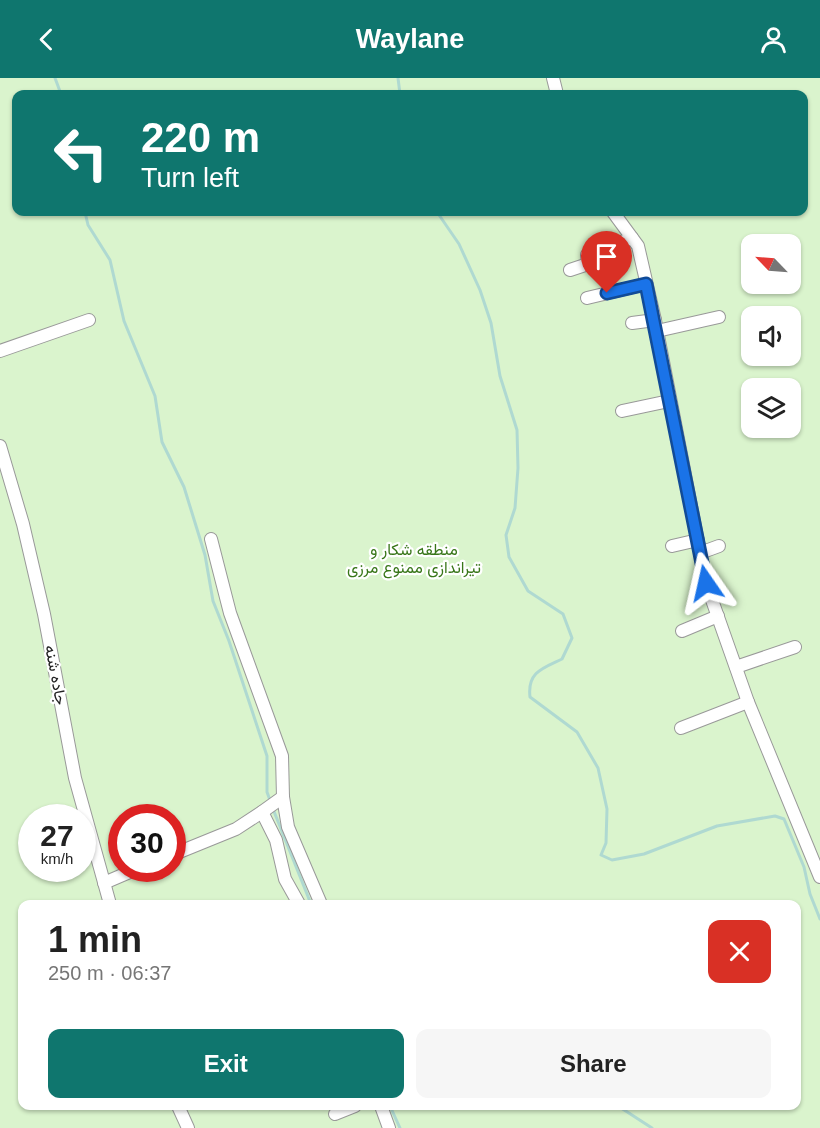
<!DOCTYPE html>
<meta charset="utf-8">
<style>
:root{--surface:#fff;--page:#f6f6f6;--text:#222;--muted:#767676;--accent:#0f766e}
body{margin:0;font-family:Helvetica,Vazirmatn,sans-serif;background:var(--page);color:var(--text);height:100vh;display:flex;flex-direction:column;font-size:22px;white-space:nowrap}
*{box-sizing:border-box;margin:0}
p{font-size:20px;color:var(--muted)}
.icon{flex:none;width:33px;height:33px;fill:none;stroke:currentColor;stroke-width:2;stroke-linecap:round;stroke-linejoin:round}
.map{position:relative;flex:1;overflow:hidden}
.panel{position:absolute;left:18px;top:822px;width:783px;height:210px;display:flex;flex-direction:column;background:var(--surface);border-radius:12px;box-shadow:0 2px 4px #0004}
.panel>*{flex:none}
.banner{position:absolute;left:12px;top:12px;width:796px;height:126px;border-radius:12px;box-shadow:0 2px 4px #0004;background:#0f766e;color:#fff;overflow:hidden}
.needle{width:39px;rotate:295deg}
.fabs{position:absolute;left:741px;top:156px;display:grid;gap:12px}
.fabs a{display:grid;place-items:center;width:60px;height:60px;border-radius:12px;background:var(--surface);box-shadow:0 2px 4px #0004;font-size:30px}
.speed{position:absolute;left:18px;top:726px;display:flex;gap:12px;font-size:30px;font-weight:700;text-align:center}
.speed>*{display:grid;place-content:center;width:78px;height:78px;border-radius:50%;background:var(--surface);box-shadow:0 2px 4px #0004;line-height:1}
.speed small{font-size:15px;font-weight:400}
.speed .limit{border:9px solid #d22;background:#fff;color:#111}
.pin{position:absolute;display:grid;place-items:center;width:51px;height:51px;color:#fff;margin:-62px -26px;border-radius:50% 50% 50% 0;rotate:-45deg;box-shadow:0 0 6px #0007}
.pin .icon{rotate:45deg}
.me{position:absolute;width:66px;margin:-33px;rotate:349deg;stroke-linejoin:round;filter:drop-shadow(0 0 4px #0008)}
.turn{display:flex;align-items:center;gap:21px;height:126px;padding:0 30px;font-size:27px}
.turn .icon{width:78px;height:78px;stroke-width:2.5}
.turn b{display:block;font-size:42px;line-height:51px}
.round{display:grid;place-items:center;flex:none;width:63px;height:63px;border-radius:12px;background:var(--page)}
.summary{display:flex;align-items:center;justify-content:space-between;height:102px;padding:0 30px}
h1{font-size:36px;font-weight:700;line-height:45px}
.action{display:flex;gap:12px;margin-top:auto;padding:12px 30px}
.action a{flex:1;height:69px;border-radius:12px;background:var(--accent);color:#fff;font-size:24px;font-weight:700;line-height:69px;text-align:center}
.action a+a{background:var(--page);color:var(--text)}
header{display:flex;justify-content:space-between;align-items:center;height:78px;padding:0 30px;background:var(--accent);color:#fff;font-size:27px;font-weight:700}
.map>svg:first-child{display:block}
.park{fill:#daf4cd;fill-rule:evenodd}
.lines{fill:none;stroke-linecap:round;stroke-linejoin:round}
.stream{stroke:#afd9d1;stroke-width:3}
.minor-casing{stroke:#999;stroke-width:14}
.minor{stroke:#fff;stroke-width:12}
.route-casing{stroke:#114b97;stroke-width:15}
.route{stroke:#1a73e8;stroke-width:10}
.labels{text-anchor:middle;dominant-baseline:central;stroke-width:4.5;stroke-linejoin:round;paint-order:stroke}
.park-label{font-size:16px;fill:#387619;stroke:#fff}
.street-label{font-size:16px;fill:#222;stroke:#fff}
</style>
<header><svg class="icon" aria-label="back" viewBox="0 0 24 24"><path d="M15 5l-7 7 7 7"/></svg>Waylane<svg class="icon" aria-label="person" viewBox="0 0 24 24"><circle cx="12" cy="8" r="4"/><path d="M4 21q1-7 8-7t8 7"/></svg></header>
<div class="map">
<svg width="820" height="1050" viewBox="0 0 820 1050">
<rect width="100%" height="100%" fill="#f1ebea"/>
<path class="park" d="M0,0H820V1050H0ZM16,16H804V134H16ZM752,166H790V206H752ZM752,238H790V278H752ZM752,310H790V350H752ZM32,740H82V790H32ZM122,740H172V790H122ZM22,826H796V1028H22Z"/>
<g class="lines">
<g class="stream">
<path d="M55,0L61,16"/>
<path d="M398,0L400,16"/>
<path d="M85,134L88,147L110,182L124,243L155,318L162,364L184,409L205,477L213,523L229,563L267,678V714L271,725"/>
<path d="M437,134L459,166L480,212L491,245L500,298L517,352L518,390L515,430L506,457L509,479L528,513L563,536L572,560L562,581C543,590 527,594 530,619L577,654L598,690L607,731L606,765L601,777L612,782L644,776L717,748L775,738L784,741L804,789L810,816L820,841"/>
<path d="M273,731L311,826"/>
<path d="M390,1028L400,1050"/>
<path d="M618,1028L652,1050"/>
</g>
<g class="minor-casing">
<g id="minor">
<path d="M553,0L557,16"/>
<path d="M613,134L638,168L655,242L706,505L748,624L820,799"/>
<path d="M570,192L588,186L587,177L632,160"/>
<path d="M587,220L646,206"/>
<path d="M632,245L655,242"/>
<path d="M657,253L719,239"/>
<path d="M0,273L89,242"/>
<path d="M622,333L669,323"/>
<path d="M0,368L23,446L44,536L75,700L110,826"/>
<path d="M211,461L230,535L282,678L283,719L262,734L276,762L285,801L299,826"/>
<path d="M672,468L698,462"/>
<path d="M700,475L719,468"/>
<path d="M682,553L718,538"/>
<path d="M736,589L795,569"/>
<path d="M681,650L748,624"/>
<path d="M283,719L288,749L321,826"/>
<path d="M172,777L236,751L262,734"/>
<path d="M104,805L139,790"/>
<path d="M178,1028L188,1050"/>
<path d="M381,1028L389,1050"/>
<path d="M335,1036L355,1028"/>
</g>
</g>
<use href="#minor" class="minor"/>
</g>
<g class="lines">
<g class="route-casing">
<path id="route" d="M607,215L646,206L706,505"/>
</g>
<use href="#route" class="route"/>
</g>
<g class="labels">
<g class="park-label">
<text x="414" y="471">منطقه شکار و<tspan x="414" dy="18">تیراندازی ممنوع مرزی</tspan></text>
</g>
<g class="street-label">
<text transform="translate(56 597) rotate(79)">جاده شنه</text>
</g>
</g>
</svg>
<div class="fabs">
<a><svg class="needle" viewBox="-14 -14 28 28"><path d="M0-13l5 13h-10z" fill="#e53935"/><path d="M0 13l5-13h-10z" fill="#767676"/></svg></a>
<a><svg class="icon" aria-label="sound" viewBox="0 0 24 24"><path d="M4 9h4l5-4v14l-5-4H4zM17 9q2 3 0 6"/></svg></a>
<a><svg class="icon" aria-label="layers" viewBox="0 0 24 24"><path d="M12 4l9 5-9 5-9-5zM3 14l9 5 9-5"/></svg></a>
</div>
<div class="speed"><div>27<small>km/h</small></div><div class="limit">30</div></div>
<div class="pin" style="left:607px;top:215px;background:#d93025"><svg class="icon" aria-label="arrive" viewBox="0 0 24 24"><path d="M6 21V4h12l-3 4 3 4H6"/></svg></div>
<svg class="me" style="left:706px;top:505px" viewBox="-20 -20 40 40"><path d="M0-17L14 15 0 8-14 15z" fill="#1a73e8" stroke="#fff" stroke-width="4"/></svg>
<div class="banner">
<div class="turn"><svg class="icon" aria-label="left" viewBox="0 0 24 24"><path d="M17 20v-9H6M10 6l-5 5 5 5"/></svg><div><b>220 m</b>Turn left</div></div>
</div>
<section class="panel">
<div class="summary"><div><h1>1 min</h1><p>250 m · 06:37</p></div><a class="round" style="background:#d93025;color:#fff"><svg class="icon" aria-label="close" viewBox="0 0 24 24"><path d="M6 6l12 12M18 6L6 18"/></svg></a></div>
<div class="action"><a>Exit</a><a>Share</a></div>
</section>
</div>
